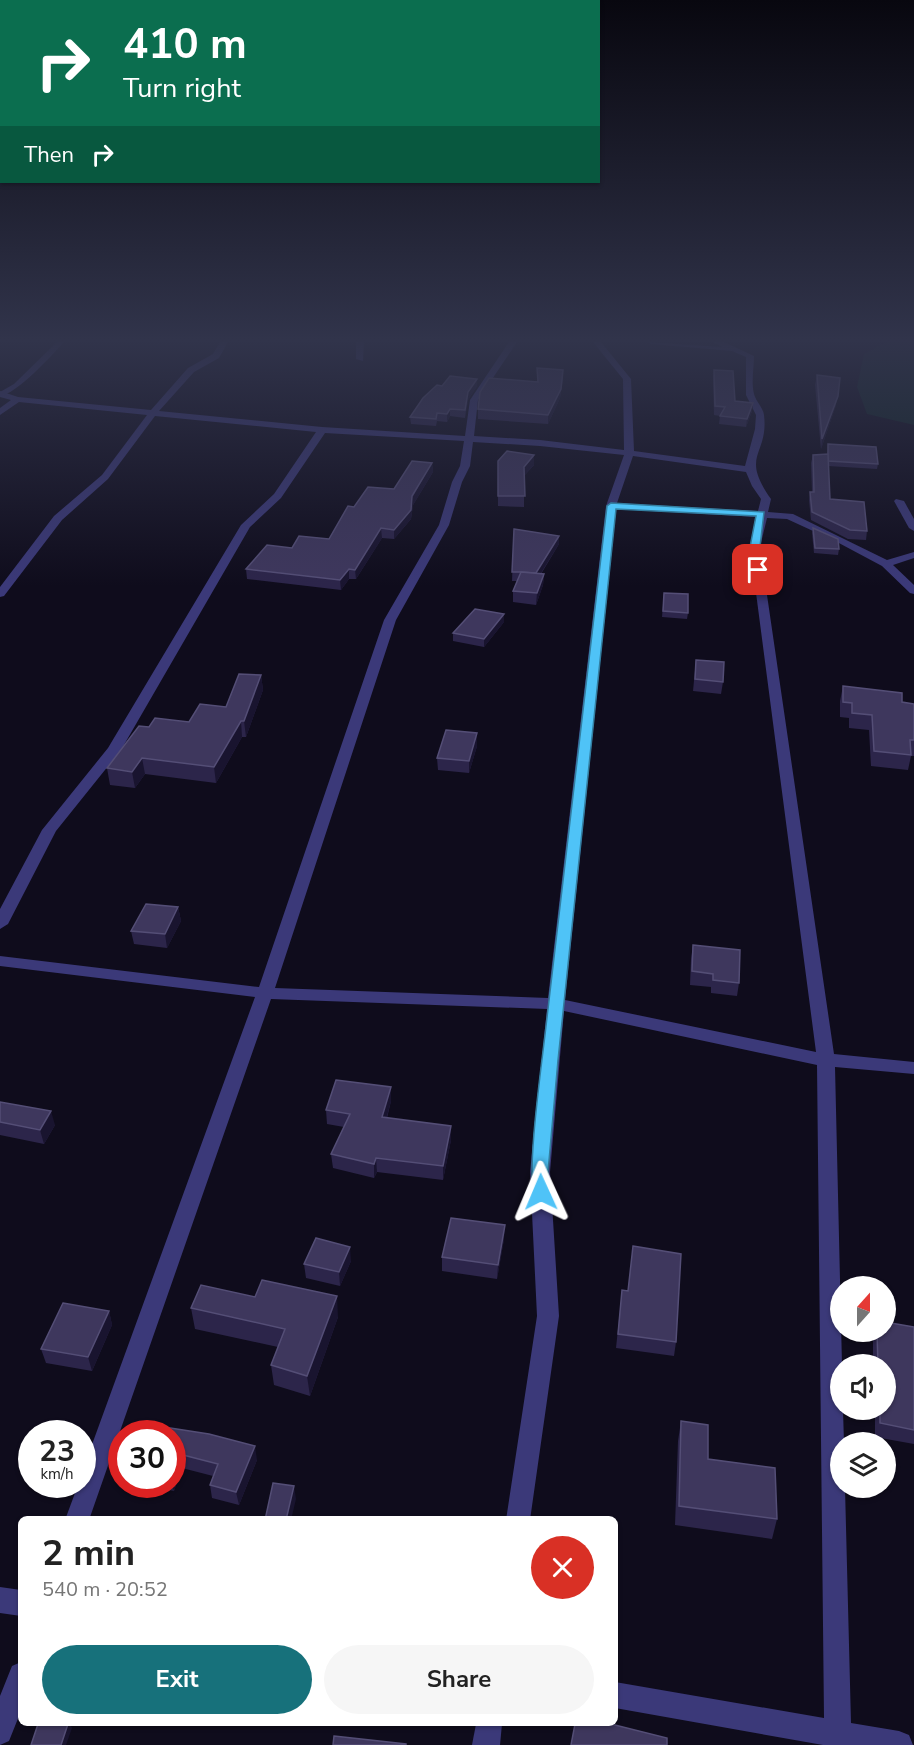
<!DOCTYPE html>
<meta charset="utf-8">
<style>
:root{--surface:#fff;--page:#f6f6f6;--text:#222;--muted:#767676;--accent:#17717b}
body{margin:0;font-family:"Nunito Sans",sans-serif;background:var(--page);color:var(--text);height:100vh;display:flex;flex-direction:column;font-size:22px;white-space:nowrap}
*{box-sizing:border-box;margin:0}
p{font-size:20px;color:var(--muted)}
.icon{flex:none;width:33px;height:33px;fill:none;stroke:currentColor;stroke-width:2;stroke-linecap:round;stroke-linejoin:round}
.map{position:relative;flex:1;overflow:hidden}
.sheet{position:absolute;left:18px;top:1516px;width:600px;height:210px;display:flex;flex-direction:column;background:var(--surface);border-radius:9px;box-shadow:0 2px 4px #0004}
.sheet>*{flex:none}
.banner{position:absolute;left:0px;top:0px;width:600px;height:183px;box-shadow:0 2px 4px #0004;background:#0b6e4f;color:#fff;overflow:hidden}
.needle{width:39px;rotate:21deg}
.tools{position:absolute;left:830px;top:1276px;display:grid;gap:12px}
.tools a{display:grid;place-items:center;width:66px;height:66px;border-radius:50%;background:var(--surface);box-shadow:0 2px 4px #0004;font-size:30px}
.speed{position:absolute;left:18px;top:1420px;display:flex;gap:12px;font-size:30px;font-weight:700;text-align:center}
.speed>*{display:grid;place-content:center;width:78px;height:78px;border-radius:50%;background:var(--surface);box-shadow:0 2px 4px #0004;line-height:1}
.speed small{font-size:15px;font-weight:400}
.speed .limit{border:9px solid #d22;background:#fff;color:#111}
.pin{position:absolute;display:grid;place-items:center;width:51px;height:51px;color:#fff;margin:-26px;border-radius:12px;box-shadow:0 3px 9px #0006}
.me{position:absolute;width:66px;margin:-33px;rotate:359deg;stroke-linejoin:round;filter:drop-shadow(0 0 4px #0008)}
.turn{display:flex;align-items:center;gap:21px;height:126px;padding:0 24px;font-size:27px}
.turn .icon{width:78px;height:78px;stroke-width:2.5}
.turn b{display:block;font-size:42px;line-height:51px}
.then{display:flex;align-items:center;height:57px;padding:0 24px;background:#0003;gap:12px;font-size:22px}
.round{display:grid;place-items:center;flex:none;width:63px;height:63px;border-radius:32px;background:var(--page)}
.headline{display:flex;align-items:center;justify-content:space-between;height:102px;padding:0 24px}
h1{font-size:36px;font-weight:700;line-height:45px}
.button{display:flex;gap:12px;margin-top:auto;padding:12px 24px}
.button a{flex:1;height:69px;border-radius:36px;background:var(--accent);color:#fff;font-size:24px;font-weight:700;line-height:69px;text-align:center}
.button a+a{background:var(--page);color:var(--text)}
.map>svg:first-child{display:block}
.green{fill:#0f2525}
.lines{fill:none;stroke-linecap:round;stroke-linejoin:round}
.pedestrian{fill:#3b3979;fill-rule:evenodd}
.minor{fill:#3b3979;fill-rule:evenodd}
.wall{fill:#2c254a}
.shaded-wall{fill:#19142f}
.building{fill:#3e375d;stroke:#544e76;stroke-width:1.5}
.route{fill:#4fc3f7;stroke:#337fa1;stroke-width:1.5}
</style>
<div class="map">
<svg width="914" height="1745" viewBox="0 0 914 1745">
<rect width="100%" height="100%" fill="#0f0c1c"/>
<path class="green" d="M886,342H914V425L867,414L857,387L864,354Z"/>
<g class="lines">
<path class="pedestrian" d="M57,342H64C52,355 17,394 0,396V392L14,384Z"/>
<g class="minor">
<path d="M220,342H228L219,358L194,372L159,411L322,427L465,436L470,400L509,342H517L478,400L474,436L540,440L624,450L623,379L593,342H601L631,379L634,451L745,466L755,429L756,415L746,395V357L732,351L651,344L647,342L722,347L713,342H724L754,356C754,368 751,382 754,394C756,402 763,407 764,415C769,456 739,454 771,499L768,512L793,514L887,560L914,552V558L893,565L914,585V594L910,593L882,566L837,542L787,519L767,518L760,547L834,1054L914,1062V1074L835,1067L842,1365H840V1410H843L844,1443H840V1488H845L851,1723L899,1731L909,1735L913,1745H823L615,1708V1682L824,1718L817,1065L564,1011L550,1172L559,1316L530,1520H506L537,1316L530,1172L547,1009L271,999L89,1520H65L78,1485H82V1472L255,997L0,966V956L259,987L384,620L439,525L452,482L460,466L464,441L325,433L281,498L250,527L121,750L56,831L8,924L0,929V909L42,830L108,748L241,525L274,494L316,432L155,416L108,479L62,520L4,596L0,597V587L54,516L102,475L147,415L19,402L0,415V408L11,400L0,397V391L18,397L151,410L188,368L213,354ZM473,442L540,446L624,455L606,506L548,998L275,988L396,620L449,525L462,482L470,466ZM633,456L746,472L752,486L761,499L758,511L617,503ZM616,509L757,517L750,547L816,1052L565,1000Z"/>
<path d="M356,342H364L363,361L356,359Z"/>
<path d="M896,499L904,501L914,519V531L909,528L894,501Z"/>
<path d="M0,1587L21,1590V1616L0,1613Z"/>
<path d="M21,1662V1711L9,1741L0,1745V1696L12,1666Z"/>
<path d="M476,1724H502L500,1745H472Z"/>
</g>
</g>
<g class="wall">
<path d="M537,368L563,378L560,398L548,424L478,419V409L537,382Z"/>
<path d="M714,370L735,401L753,403L752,411L746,427L719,424L720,416L714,415L713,378Z"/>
<path d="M817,375L836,405L821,449L815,385Z"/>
<path d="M477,379V386L468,400L465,418L450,416L447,422L437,421L436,426L411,424L410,417L442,386Z"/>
<path d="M828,444L878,464L877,469L828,466L830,499L867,531L866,540L848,539L811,520L809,500L810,492H812L811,463L813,455L827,454Z"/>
<path d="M498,461L534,465L524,476V507L498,506Z"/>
<path d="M432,463L433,472L413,505L411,519L394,539L382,538L356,579H349L341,590L247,579L246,569L292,548L329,539L354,507L394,489Z"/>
<path d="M813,528L839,549L838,555L814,553L812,533Z"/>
<path d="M514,529L559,544L541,574H544L543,585L536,605L513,602V591L517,581H512Z"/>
<path d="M664,593L688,613L687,619L662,617Z"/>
<path d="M504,622L484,647L453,641V633Z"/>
<path d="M696,660L723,682L721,694L693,691Z"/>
<path d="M261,675L263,690L246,737H242L216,783L145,774L135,788L110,785L107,768L149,727L189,722L226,707Z"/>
<path d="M843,686L902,702L914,704V756H911L908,770L871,766L869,730L849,728V718L840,717V701Z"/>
<path d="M477,746L469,773L438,770L437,758Z"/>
<path d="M178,907L181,921L167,948L134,944L131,931Z"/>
<path d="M693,945L739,983L737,996L711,993V987L690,985L691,959Z"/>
<path d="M391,1101L387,1118L451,1126V1140L443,1180L377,1172L374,1178L333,1168L331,1154L344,1127L327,1124L326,1110Z"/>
<path d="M0,1102L55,1125L44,1144L0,1135Z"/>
<path d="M504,1239L497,1279L442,1271V1257Z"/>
<path d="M351,1261L340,1286L306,1278L304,1264Z"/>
<path d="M622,1290L676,1342L674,1356L616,1348Z"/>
<path d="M255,1297L338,1317L310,1396L274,1385L271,1365L278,1347L195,1329L191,1308Z"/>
<path d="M109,1311L112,1325L92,1371L46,1363L41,1349Z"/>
<path d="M914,1327V1444L875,1437V1410H885V1365H873V1334L874,1332H885Z"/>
<path d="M681,1421L708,1459L777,1519L772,1539L675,1525L678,1441Z"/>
<path d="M172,1434L257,1460L239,1505L212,1498L210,1485L213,1476L182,1468L174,1491L139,1485H172Z"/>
</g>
<g class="shaded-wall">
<path d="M563,370L560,398L548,424V415Z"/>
<path d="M477,379V386L468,400L465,418L468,392Z"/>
<path d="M838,396L836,405L821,449L822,439Z"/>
<path d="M753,403L752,411L746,427L747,419Z"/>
<path d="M450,409V416L447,422V414Z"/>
<path d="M534,455V465L523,477L524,467Z"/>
<path d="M432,463L433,472L413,505L411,519L394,539V530Z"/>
<path d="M381,528L382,538L356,579L355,570Z"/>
<path d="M559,536V544L536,581V573Z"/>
<path d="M349,569V579L341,590L340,580Z"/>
<path d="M544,574L543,585L536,605L537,593Z"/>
<path d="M504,614V622L484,647V639Z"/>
<path d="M261,675L263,690L246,737L244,721Z"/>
<path d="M241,721L242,737L216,783L214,767Z"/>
<path d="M477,733V746L469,773V761Z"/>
<path d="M142,758L145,774L135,788L132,772Z"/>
<path d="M178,907L181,921L167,948L165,934Z"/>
<path d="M391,1087V1101L383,1131L382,1117Z"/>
<path d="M51,1111L55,1125L44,1144L40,1130Z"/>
<path d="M451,1126V1140L443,1180V1166Z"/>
<path d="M376,1158L377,1172L374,1178V1164Z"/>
<path d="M505,1225L504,1239L497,1279L498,1265Z"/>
<path d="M350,1247L351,1261L340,1286L339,1272Z"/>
<path d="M337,1296L338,1317L310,1396L307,1376Z"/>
<path d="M109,1311L112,1325L92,1371L88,1357Z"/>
<path d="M255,1446L257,1460L239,1505L236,1492Z"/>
<path d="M179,1454L182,1468L174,1491L172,1485V1472Z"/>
<path d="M294,1486L296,1499L291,1520H286Z"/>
<path d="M68,1724H70L72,1728L66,1745H61Z"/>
</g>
<g class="building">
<path d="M537,368L563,370L561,389L548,415L478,409L480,392L489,378L538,382Z"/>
<path d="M714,370L733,371L735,401L753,403L747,419L720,416L725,407L715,406Z"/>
<path d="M817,375L840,378L838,396L822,439Z"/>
<path d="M450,376L477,379L468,392L465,410L450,409L447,414L437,413L436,419L410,417L423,398L437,385L442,386Z"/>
<path d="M828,444L876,447L878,464L828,461Z"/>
<path d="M507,451L534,455L524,467L525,496H498V461Z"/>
<path d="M828,454L830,499L864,502L867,531L850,530L812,512L810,492H814L813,455Z"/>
<path d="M412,461L432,463L412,496L411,510L394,530L381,528L355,570L349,569L340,580L246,569L267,545L292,548L299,536L329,539L348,506L354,507L368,487L394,489Z"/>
<path d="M813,528L838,539L839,549L815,548Z"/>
<path d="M514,529L559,536L536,573L521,572H512Z"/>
<path d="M521,572L544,574L537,593L513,591Z"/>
<path d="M664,593L688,594V613L663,611Z"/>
<path d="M475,609L504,614L484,639L453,633Z"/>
<path d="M696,660L724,662L723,682L695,679Z"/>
<path d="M239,674L261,675L244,721H241L214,767L142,758L132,772L107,768L139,726L149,727L155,718L189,722L200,704L226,707Z"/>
<path d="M843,686L902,693V702L914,704V740H910L911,755L874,751L872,715L852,713V703L843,702Z"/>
<path d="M446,730L477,733L469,761L437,758Z"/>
<path d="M146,904L178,907L165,934L131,931Z"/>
<path d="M693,945L740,950L739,983L713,980V974L692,971Z"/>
<path d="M336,1080L391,1087L382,1117L451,1126L443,1166L376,1158L374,1164L331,1154L350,1114L326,1110Z"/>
<path d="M0,1102L51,1111L40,1130L0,1122Z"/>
<path d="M451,1218L505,1225L498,1265L442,1257Z"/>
<path d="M316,1238L350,1247L339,1272L304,1264Z"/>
<path d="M633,1246L681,1254L676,1342L618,1334L622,1290L628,1291Z"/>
<path d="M262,1280L337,1296L307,1376L271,1365L285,1329L191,1308L201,1285L255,1297Z"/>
<path d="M63,1303L109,1311L88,1357L41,1349Z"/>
<path d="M885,1322L914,1327V1430L880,1423V1410H885V1365H878L877,1332H885Z"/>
<path d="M681,1421L708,1425V1459L775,1468L777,1519L679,1506Z"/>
<path d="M138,1423L209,1434L255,1446L236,1492L210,1485L218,1464L179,1454L172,1472V1434H134Z"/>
<path d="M273,1483L294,1486L286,1520H265Z"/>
<path d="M38,1724H68L61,1745H31Z"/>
<path d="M575,1724H611L667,1738V1745H571Z"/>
<path d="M334,1736L406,1744V1745H333Z"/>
</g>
<linearGradient id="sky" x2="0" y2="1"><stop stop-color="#08070f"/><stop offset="0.58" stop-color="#31344b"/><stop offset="1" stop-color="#31344b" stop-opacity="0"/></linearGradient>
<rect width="914" height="586" fill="url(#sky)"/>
<path class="route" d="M611,503L764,512L760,547L763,570L758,573L753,570L750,547L756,516L616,509L558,1060L548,1172L550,1192L547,1197L541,1200L535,1197C525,1178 543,1055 546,1026C566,853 587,679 607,506Z"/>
</svg>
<div class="tools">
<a><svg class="needle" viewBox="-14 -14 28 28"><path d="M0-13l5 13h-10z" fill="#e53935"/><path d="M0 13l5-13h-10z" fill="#767676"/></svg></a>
<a><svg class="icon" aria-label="sound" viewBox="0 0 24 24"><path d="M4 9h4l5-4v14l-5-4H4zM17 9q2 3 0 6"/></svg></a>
<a><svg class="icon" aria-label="layers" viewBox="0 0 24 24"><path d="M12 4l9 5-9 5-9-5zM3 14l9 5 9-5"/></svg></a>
</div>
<div class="speed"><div>23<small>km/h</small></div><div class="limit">30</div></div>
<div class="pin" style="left:758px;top:570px;background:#d93025"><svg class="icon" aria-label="arrive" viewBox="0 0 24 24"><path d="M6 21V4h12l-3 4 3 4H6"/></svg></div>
<svg class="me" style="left:541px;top:1192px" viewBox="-20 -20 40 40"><path d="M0-17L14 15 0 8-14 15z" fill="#4fc3f7" stroke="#fff" stroke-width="4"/></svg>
<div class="banner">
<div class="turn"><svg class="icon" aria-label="right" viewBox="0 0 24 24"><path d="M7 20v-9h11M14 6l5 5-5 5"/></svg><div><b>410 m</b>Turn right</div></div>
<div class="then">Then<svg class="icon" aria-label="right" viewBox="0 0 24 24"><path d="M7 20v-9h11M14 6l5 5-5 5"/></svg></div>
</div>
<section class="sheet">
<div class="headline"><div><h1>2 min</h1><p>540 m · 20:52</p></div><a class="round" style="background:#d93025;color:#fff"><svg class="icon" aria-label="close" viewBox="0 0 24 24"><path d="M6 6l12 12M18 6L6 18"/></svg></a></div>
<div class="button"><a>Exit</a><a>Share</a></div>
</section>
</div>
